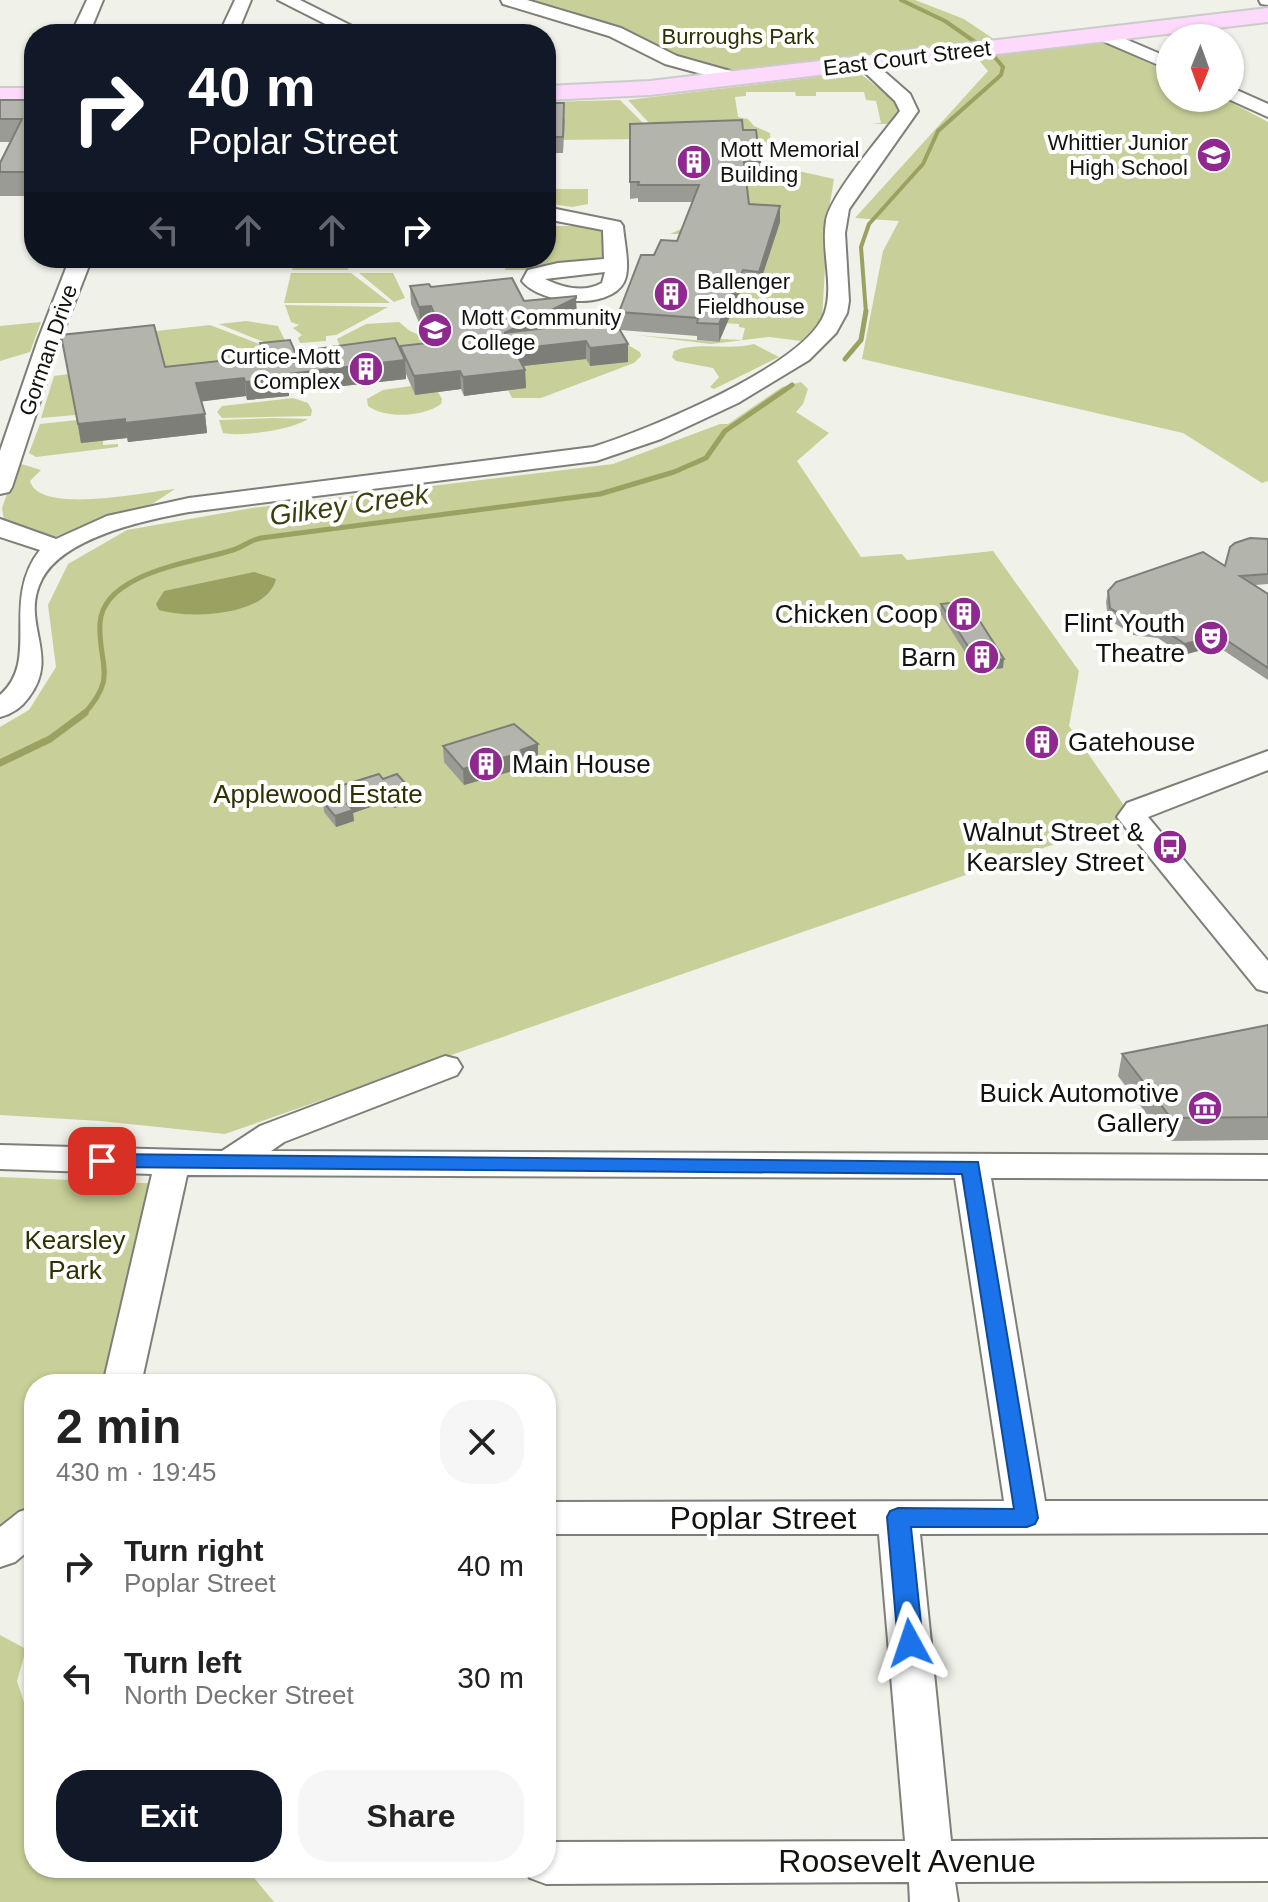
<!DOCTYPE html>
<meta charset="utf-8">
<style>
:root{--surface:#fff;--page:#f6f6f6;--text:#222;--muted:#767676;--accent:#111827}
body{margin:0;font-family:Arial,sans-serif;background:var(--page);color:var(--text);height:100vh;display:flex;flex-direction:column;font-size:30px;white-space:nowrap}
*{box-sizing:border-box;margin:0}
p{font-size:26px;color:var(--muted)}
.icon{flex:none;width:44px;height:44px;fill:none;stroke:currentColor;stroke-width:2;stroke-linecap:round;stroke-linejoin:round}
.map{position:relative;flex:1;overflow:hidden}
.details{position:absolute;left:24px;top:1374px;width:532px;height:504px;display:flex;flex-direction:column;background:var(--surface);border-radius:32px;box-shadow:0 2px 6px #0004}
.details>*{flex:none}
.top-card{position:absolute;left:24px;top:24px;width:532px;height:244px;border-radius:32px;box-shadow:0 2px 6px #0004;background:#111827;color:#fff;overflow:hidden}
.needle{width:52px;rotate:181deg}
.tools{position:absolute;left:1156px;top:24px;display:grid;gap:16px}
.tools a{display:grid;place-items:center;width:88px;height:88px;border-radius:50%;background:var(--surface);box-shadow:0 2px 6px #0004;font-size:40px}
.pin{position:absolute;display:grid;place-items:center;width:68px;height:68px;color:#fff;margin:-34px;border-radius:16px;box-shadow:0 4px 12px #0006}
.me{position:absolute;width:88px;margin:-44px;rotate:355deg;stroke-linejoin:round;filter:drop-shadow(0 0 6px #0008)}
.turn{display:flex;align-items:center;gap:28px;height:168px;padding:0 32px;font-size:36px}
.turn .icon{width:104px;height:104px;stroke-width:2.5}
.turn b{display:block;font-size:56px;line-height:68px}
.lanes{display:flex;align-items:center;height:76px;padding:0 32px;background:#0003;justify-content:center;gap:40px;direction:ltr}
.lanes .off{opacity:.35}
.round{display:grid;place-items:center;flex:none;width:84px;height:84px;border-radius:32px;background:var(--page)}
.overview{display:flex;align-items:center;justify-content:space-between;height:136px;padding:0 32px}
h1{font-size:48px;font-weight:700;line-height:60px}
.button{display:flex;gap:16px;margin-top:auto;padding:16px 32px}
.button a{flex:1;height:92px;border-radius:32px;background:var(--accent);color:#fff;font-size:32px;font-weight:700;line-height:92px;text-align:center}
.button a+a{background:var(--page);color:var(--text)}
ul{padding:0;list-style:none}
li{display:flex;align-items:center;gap:24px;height:112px;padding:0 32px}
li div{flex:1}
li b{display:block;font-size:30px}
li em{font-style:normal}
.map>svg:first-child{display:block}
.green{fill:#c9cf98}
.water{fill:#9ba160}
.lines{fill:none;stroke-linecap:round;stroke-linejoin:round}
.stream-far2{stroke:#9ba160;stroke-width:4}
.stream-far1{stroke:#9ba160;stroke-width:5}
.stream{stroke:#9ba160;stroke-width:7}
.minor-casing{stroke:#7e7f78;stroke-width:4}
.major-casing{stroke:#cbcbca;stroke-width:4}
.minor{fill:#fff;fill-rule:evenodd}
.major{fill:#fdd9fb;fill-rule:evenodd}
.wall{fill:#9a9b94}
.shaded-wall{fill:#7d7e78}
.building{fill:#b3b4ac;stroke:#7d7e78;stroke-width:2}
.route{fill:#1a73e8;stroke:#114b97;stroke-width:2}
.labels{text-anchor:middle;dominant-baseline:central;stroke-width:8;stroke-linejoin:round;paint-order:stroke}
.far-park-label{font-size:22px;fill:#2e3100;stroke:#fff}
.far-street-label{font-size:22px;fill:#12120f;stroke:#fff}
.far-poi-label{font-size:22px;fill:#12120f;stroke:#fff;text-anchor:start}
.poi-label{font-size:26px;fill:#12120f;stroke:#fff;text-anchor:end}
.park-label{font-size:26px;fill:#2e3100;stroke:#fff}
.water-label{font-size:28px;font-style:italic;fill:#3c3f0c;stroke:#fff}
.near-street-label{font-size:32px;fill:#12120f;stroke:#fff}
</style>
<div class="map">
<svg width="1268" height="1902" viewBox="0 0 1268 1902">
<rect width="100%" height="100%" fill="#f0f1e9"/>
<g class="green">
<path d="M522,0H915L964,19L998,42L728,72L678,57L635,36Z"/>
<path d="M1092,41L1103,42L1170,73V98H1223L1268,122V481L1262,483L1183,433L862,359L883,251L899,221L855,218L988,71L974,54Z"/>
<path d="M858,72L895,101L900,111L895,124H872L881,123L876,101L866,100L864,92H816V96H796L795,92H746V96L735,97L738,117L748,119L754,126L770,133L771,147L756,148L650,124L628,100Z"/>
<path d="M620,100L644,124V139L557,140L546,102Z"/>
<path d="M758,166H776L834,179L828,215L822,320L801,341L769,337L711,344L636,335L718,342L720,339L742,340L745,328L739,327V324L723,323L686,234H670L701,220Z"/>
<path d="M546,189H588V204L572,207L546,203Z"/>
<path d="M546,226H592L604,230L602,257L526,270H505L507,258H546Z"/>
<path d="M295,258H350L348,270H292Z"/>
<path d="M291,273H351L390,303H284Z"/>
<path d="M359,273H393L405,298L394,302Z"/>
<path d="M285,305L388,307L336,335L326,336V341L300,343L298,338L302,335L293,328L299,325L291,322Z"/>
<path d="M246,321L278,326L291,353L219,324Z"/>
<path d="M41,322L30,352L0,361V326Z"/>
<path d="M399,322L410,331L439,344L435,348L345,359L337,339L366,324Z"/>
<path d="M210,325L272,349L250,360L131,390L139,340L156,331Z"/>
<path d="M754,344L779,357L714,389L710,387L719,377L713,368L676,361L672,357L674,351C699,341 728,351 754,344Z"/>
<path d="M628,345L640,352L641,356L634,363L541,398H512L508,390L515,367L586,359L590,366L627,362Z"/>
<path d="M68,374L76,415L41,418L54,376Z"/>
<path d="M801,382L808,389L803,404L796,412L829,433L797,461L861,557L902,554L907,560L993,551L1079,671L1069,726L1132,817L225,1134L100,1121L0,1115V727L29,710L56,667L48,605L68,564L127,530L252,508L613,464L720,424H728L782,387Z"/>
<path d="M411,386L415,395L438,392L442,399L441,404C423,417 386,419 368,406L367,399L383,390Z"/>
<path d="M293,398L308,403L312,410L311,416L222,418L217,412L222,406Z"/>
<path d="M275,418L308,419C291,430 242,437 223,433L219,420Z"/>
<path d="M77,420L103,441V445L118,444V447L36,457L29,453L40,424Z"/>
<path d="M18,463L41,470L30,481C39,515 145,492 175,489L152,504L112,515L49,539L9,527L4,520L2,508Z"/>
<path d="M0,1177L167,1184L122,1384H34V1522L0,1546Z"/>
<path d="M0,1635L26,1649L17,1681L28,1715L34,1719V1868H246L274,1902H0Z"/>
</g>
<path class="water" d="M254,572L276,579C267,617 189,619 159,610L156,604L164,591Z"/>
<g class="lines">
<g class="stream-far2">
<path d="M901,0L945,21L978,44"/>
<path d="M866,313L861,247L869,224L923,164L938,131L1001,75L1003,67L992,54"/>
</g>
<g class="stream-far1">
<path d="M845,359L861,340L866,311"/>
<path d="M83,715C119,676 98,666 100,623C103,572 196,562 233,550C243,547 250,540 261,538L600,494L674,472L706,458L725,431L792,385"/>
</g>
<path class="stream" d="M0,763L50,739L85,713"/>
<g class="minor-casing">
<g id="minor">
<path d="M87,0H103L89,34H71Z"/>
<path d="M235,0H251L237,34H219Z"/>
<path d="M278,0H300L368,34H345Z"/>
<path d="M501,0H527L621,28L677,56L741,74L744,78L735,83L665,64L609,36L503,4Z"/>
<path d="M1259,0H1268V5L1261,4Z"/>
<path d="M1104,30L1170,58V70L1098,39L1095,35L1098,31Z"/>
<path d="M864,58L870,59L910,94L918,111L849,209L845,233L849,301L847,313L836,333L809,360L738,403L661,439L596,461L189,512C145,520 64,537 42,579C19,623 61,655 29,697C22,707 12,714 0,717V695C41,660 0,601 40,550L0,537V519L56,539L107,516L189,498L593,447C645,431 808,365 825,312C834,284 821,251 826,221C830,195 882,135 900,111L895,101L855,63Z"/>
<path d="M1230,87L1268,104V117L1226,98H1230Z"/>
<path d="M546,207L620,222L623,226C624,241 631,269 624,282C609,311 540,304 522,281L528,270L558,263L604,259L603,230L546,219ZM605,272L602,283C584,293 563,288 545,279Z"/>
<path d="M70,258H92L60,340L12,487L9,492L0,494V451L38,340Z"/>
<path d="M1268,751V770L1148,817L1268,961V992L1257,989L1117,817L1127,803Z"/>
<path d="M445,1056L457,1059L462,1067L457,1075L284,1142L271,1151L1268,1155V1179L991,1178L1045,1501H1268V1533L920,1534L951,1841L1268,1839V1881L955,1882L958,1902H910L909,1882L546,1884L530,1878L525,1868H546V1842L905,1841L879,1534H546V1502L1004,1501L955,1178L187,1175L141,1384H103L152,1174L0,1169V1145L222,1151L260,1126Z"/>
<path d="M34,1507V1546L15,1562L0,1567V1527L19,1512Z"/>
</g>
</g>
<g class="major-casing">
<g id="major">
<path d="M1268,8V22L650,95L546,100V86L650,81Z"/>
<rect x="0" y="88" width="34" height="14"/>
</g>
</g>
<use href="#minor" class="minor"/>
<use href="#major" class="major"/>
</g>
<g class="wall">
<path d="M0,100H34V196H0V163L10,142H0Z"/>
<path d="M546,100L565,119L563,153H546Z"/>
<path d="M630,124L743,130L760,162V178H746L749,204L780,222L758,289L742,288L719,342L697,340V336L620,330L628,362L590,366L586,359L523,366L525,370L526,388L464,396L461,389L415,395L406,374V379L289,392V396L247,400L246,396L201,401L205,414L207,433L128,442L127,438L81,443L61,335L165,367L262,357L260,343L295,352L400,350V346L440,341L432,324L420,325L411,304L410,286L431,287L524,301L577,316L554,327L619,329V312L654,255L677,241L693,202H638V198L630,199Z"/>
<path d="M355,258H503L355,259Z"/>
<path d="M1268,539V584L1255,585L1268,594V680L1217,646L1183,655L1158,638L1133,635L1108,619L1106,602L1108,591L1225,566Z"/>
<path d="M941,604L1003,668L977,671L940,613Z"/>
<path d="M443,746L538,760L523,765V768L464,785L444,762Z"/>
<path d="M383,779L413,802L394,808L388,801L353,813L354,821L336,827L324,812L323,802L328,800L327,790Z"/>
<path d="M1268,1025V1140L1167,1141L1118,1076L1122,1054Z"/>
</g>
<g class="shaded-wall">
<path d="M780,206V222L758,289L759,272Z"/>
<path d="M743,270L742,288L719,342V324Z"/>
<path d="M576,298L577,316L504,351V333Z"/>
<path d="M431,306L432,324L420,325L419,307Z"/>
<path d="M586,341V359L515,367L514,349Z"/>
<path d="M628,344V362L590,366V348Z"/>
<path d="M405,360L406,379L289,392V396L247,400L245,382L287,374Z"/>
<path d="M525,370L526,388L464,396L463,377Z"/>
<path d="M460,371L461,389L415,395L414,376Z"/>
<path d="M244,378L246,396L198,402L196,383Z"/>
<path d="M205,414L207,433L128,442L125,423Z"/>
<path d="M125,419L127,438L81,443L78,424Z"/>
<path d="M1219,635L1217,646L1183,655L1185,644Z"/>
<path d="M1004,659L1003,668L977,671L978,662Z"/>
<path d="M538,744V760L523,765V768L464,785L463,769Z"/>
<path d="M387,790L388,801L353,813L354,821L336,827L335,816L347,804Z"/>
<path d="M412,791L413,802L394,808L393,797Z"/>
</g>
<g class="building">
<path d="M0,100H34V172H0V163L22,119H0Z"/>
<path d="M546,100H549V103H564L563,137H546Z"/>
<path d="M742,120L743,130H756L760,162H744L749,204L780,206L759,272L743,270L719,324L697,323L698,318L619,312L641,255H654L661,240L677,241L699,185H638L639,182H630V124Z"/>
<path d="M512,278L524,301L576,296V298L504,333L614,320L628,344L590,348L586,341L514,349L525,370L463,377L460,371L414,376L400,346L446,341L431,306L419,307L410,286L429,284L431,287Z"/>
<path d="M154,325L165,367L265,356L260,343L290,340L295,352L395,338L405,360L287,374L288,377L245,382L244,378L196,383L205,414L125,423V419L78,424L61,335Z"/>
<path d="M1250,538L1268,539V574L1240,576L1268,594V668L1219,635L1185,644L1159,627L1134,623L1110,608L1108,591L1116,582L1203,552L1225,566L1230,547L1235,543Z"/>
<path d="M967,601L1004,659L978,662L941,604Z"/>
<path d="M514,724L538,744L521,750L523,752L463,769L443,746Z"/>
<path d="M379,774L383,779L397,774L412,791L393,797L387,790L347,804L353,810L335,816L323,802L334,798L327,790Z"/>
<path d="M1268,1025V1117L1171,1118L1122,1054Z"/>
</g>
<path class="route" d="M102,1154L978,1162L1038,1518L1035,1524L1027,1527H911L923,1643L919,1650L910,1653L902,1650L898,1643L887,1517L890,1511L898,1508L1014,1509L962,1174L102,1167L92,1161Z"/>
<defs>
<g id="school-disc" transform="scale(1.8)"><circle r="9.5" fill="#8f298f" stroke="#fff"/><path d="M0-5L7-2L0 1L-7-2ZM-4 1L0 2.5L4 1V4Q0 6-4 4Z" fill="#fff"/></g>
<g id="building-disc" transform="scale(1.8)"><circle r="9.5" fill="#8f298f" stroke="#fff"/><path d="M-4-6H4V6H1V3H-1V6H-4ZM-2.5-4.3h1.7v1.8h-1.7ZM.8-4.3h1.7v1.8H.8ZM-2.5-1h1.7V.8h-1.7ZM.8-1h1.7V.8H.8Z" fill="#fff"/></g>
<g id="university-disc" transform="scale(1.8)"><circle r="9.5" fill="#8f298f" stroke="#fff"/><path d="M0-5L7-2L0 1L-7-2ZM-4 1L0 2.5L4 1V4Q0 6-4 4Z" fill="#fff"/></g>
<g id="theatre-disc" transform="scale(1.8)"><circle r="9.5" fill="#8f298f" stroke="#fff"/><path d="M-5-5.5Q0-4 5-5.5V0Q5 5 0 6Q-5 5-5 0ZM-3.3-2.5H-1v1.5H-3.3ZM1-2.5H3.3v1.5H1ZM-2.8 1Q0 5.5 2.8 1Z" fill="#fff"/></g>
<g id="bus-disc" transform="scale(1.8)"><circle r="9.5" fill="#8f298f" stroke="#fff"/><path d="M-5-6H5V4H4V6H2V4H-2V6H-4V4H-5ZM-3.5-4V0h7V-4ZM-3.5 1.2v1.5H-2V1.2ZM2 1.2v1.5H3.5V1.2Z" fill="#fff"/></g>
<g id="museum-disc" transform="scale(1.8)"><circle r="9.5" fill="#8f298f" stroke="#fff"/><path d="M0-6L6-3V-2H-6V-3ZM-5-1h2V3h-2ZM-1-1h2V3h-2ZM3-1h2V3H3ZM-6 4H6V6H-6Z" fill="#fff"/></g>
</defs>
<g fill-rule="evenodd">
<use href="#school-disc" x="1214" y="155"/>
<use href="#building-disc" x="694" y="162"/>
<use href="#building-disc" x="671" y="294"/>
<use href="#university-disc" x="435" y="330"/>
<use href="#building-disc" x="366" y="369"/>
<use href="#building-disc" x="964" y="614"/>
<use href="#theatre-disc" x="1211" y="638"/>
<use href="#building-disc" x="982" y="657"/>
<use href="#building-disc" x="1042" y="742"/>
<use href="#building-disc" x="486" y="764"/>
<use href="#bus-disc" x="1170" y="847"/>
<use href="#museum-disc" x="1205" y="1108"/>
</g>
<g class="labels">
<g class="far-park-label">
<text x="738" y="36">Burroughs Park</text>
</g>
<g class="far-street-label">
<text transform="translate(907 58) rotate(-7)">East Court Street</text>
<text transform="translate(48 350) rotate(-71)">Gorman Drive</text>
</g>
<g class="far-poi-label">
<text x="1188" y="142" text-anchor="end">Whittier Junior<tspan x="1188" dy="25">High School</tspan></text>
<text x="720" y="149">Mott Memorial<tspan x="720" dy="25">Building</tspan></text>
<text x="697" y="281">Ballenger<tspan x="697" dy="25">Fieldhouse</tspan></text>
<text x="461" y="317">Mott Community<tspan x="461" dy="25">College</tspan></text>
<text x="340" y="356" text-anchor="end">Curtice-Mott<tspan x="340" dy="25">Complex</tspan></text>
</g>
<g class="poi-label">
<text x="938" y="614">Chicken Coop</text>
<text x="1185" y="623">Flint Youth<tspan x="1185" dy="30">Theatre</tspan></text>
<text x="956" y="657">Barn</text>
<text x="1068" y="742" text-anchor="start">Gatehouse</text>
<text x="512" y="764" text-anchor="start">Main House</text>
<text x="1144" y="832">Walnut Street &amp;<tspan x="1144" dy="30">Kearsley Street</tspan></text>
<text x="1179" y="1093">Buick Automotive<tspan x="1179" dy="30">Gallery</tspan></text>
</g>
<g class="park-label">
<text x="318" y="794">Applewood Estate</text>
<text x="75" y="1240">Kearsley<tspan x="75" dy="30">Park</tspan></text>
</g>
<g class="water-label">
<text transform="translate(349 505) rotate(-8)">Gilkey Creek</text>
</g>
<g class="near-street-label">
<text x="763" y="1518">Poplar Street</text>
<text x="907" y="1861">Roosevelt Avenue</text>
</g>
</g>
</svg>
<div class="tools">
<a><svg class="needle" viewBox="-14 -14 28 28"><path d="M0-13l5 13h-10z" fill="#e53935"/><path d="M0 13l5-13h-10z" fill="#767676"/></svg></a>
</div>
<div class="pin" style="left:102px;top:1161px;background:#d93025"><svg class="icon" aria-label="arrive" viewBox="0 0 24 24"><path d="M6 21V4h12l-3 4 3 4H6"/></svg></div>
<svg class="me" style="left:910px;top:1643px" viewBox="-20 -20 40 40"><path d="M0-17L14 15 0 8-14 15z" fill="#1a73e8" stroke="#fff" stroke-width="4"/></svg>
<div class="top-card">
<div class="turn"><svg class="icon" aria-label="right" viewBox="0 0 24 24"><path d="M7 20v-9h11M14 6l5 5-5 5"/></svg><div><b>40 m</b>Poplar Street</div></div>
<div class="lanes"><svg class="icon off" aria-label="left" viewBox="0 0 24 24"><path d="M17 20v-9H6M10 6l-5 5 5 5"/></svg><svg class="icon off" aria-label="ahead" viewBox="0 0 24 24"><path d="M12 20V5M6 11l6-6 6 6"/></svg><svg class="icon off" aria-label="ahead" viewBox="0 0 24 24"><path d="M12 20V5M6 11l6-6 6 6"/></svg><svg class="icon" aria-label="right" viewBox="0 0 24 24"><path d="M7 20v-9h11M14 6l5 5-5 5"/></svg></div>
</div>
<section class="details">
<div class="overview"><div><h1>2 min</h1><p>430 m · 19:45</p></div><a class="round"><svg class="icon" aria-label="close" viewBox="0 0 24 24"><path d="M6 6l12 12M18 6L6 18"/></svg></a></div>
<ul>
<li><svg class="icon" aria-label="right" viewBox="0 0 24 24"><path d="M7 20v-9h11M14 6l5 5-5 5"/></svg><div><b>Turn right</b><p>Poplar Street</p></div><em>40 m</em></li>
<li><svg class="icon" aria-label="left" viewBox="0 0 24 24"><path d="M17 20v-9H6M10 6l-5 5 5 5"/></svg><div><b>Turn left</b><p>North Decker Street</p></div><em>30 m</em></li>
</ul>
<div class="button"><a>Exit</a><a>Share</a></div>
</section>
</div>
